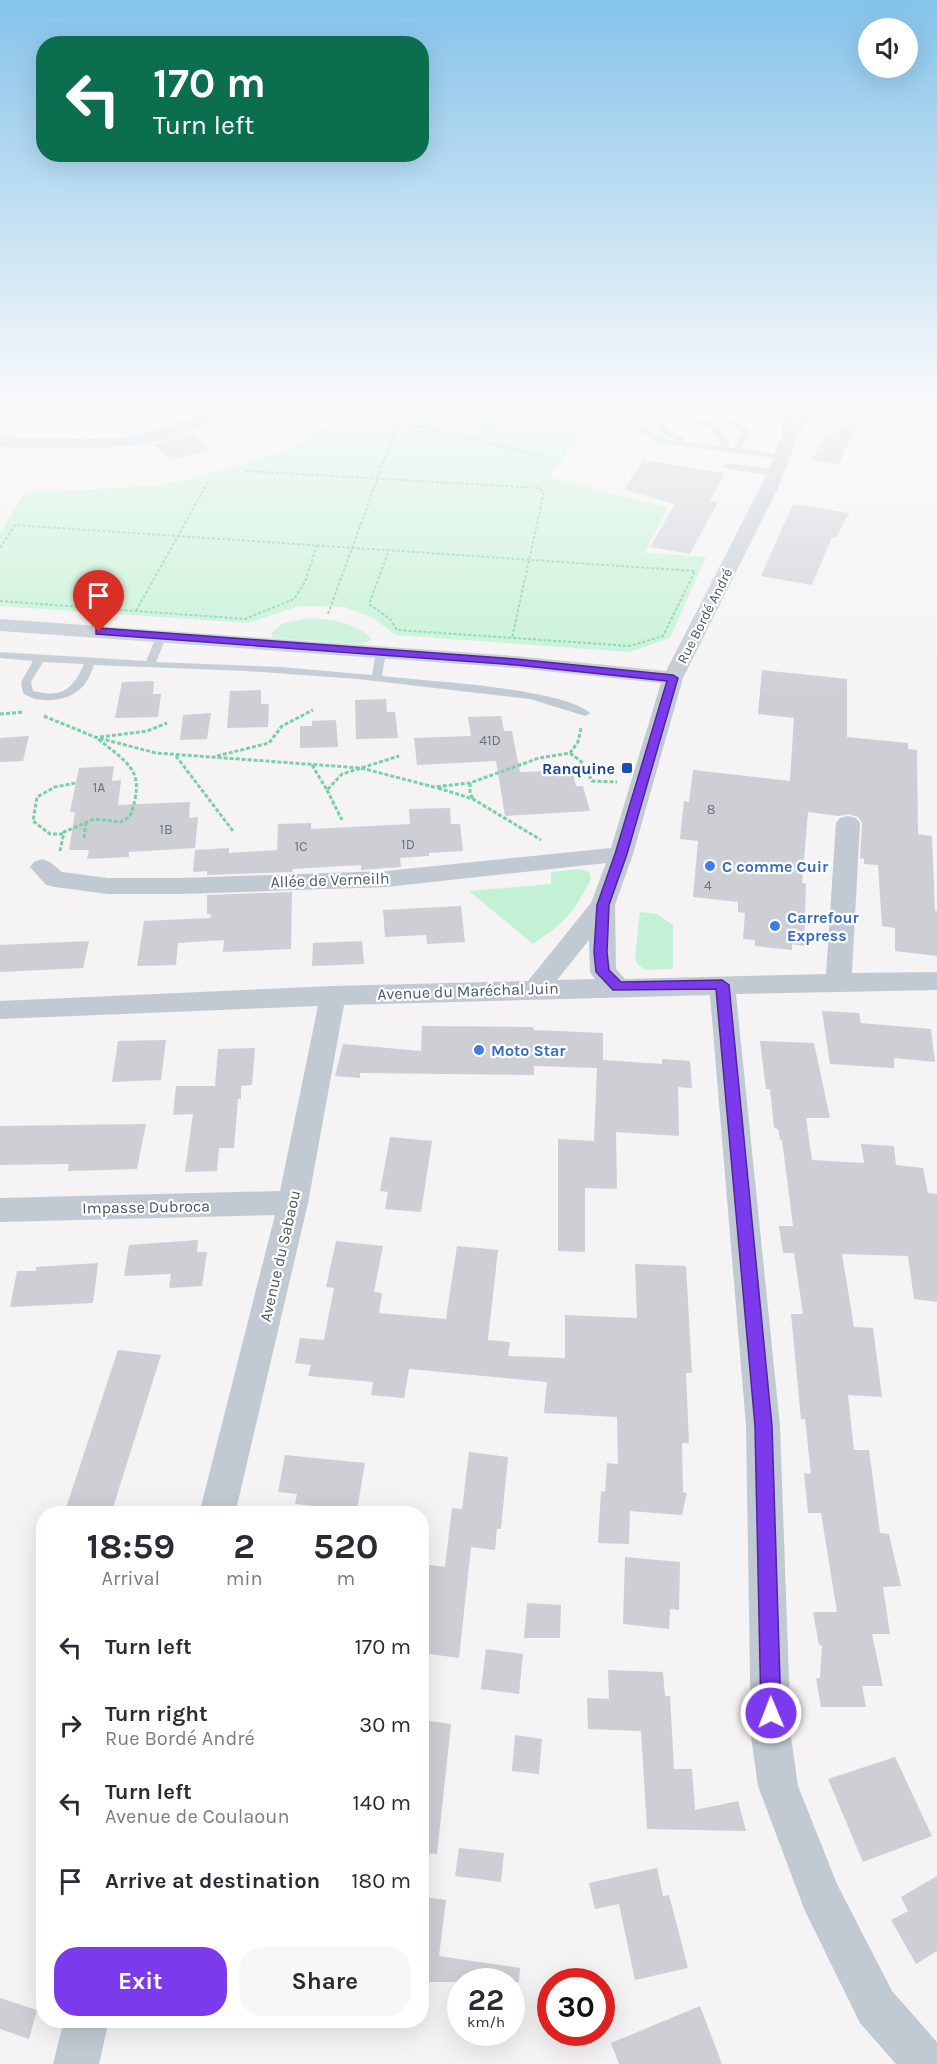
<!DOCTYPE html>
<meta charset="utf-8">
<style>
:root{--surface:#fff;--page:#f7f7f7;--text:#2b2b33;--muted:#7c7c81;--accent:#7c3aed}
body{margin:0;font-family:Karla,sans-serif;background:var(--page);color:var(--text);height:100vh;display:flex;flex-direction:column;font-size:22px;white-space:nowrap}
*{box-sizing:border-box;margin:0}
p{font-size:20px;color:var(--muted)}
.icon{flex:none;width:33px;height:33px;fill:none;stroke:currentColor;stroke-width:2;stroke-linecap:round;stroke-linejoin:round}
.map{position:relative;flex:1;overflow:hidden}
.drawer{position:absolute;left:36px;top:1506px;width:393px;height:522px;display:flex;flex-direction:column;background:var(--surface);border-radius:24px;box-shadow:0 6px 24px #0002}
.drawer>*{flex:none}
.guide{position:absolute;left:36px;top:36px;width:393px;height:126px;border-radius:24px;box-shadow:0 6px 24px #0002;background:#0b6e4f;color:#fff;overflow:hidden}
.controls{position:absolute;left:858px;top:18px;display:grid;gap:12px}
.controls a{display:grid;place-items:center;width:60px;height:60px;border-radius:50%;background:var(--surface);box-shadow:0 6px 24px #0002;font-size:30px}
.speed{position:absolute;left:447px;top:1968px;display:flex;gap:12px;font-size:30px;font-weight:700;text-align:center}
.speed>*{display:grid;place-content:center;width:78px;height:78px;border-radius:50%;background:var(--surface);box-shadow:0 6px 24px #0002;line-height:1}
.speed small{font-size:15px;font-weight:400}
.speed .limit{border:9px solid #d22;background:#fff;color:#111}
.pin{position:absolute;display:grid;place-items:center;width:51px;height:51px;color:#fff;margin:-62px -26px;border-radius:50% 50% 50% 0;rotate:-45deg;box-shadow:0 0 6px #0007}
.pin .icon{rotate:45deg}
.me{position:absolute;width:66px;margin:-33px;rotate:359deg;stroke-linejoin:round;filter:drop-shadow(0 0 4px #0008)}
.turn{display:flex;align-items:center;gap:21px;height:126px;padding:0 18px;font-size:27px}
.turn .icon{width:78px;height:78px;stroke-width:2.5}
.turn b{display:block;font-size:42px;line-height:51px}
.eta{display:flex;justify-content:space-evenly;align-items:center;height:102px;text-align:center}
.eta b{font-size:36px;font-weight:700;line-height:42px}
.primary-button{display:flex;gap:12px;margin-top:auto;padding:12px 18px}
.primary-button a{flex:1;height:69px;border-radius:24px;background:var(--accent);color:#fff;font-size:24px;font-weight:700;line-height:69px;text-align:center}
.primary-button a+a{background:var(--page);color:var(--text)}
ul{padding:0;list-style:none}
li{display:flex;align-items:center;gap:18px;height:78px;padding:0 18px}
li div{flex:1}
li b{display:block;font-size:22px}
li em{font-style:normal}
.map>svg:first-child{display:block}
.green{fill:#c3f1d5}
.building{fill:#cdcfd5}
.lines{fill:none;stroke-linecap:round;stroke-linejoin:round}
.path-far1{stroke:#7ad0a6;stroke-width:2;stroke-dasharray:3 2;stroke-linecap:butt}
.path{stroke:#7ad0a6;stroke-width:3;stroke-dasharray:4 2;stroke-linecap:butt}
.lane{fill:#c1cad2;fill-rule:evenodd}
.street{fill:#c1cad2;fill-rule:evenodd}
.route{fill:#7c3aed;stroke:#51269a;stroke-width:1.5}
.transit-dot{fill:#1a4fb4;stroke:#fff;stroke-width:2}
.shop-dot{fill:#3f7fe0;stroke:#fff;stroke-width:2}
.labels{text-anchor:middle;dominant-baseline:central;stroke-width:4.5;stroke-linejoin:round;paint-order:stroke}
.far-street-label{font-size:14px;fill:#4a5661;stroke:#fff}
.number-label{font-size:14px;fill:#6b747e}
.transit-label{font-size:16px;font-weight:bold;fill:#164399;stroke:#fff;text-anchor:end}
.shop-label{font-size:16px;font-weight:bold;fill:#366cbe;stroke:#fff;text-anchor:start}
.street-label{font-size:16px;fill:#4a5661;stroke:#fff}
</style>
<div class="map">
<svg width="937" height="2064" viewBox="0 0 937 2064">
<rect width="100%" height="100%" fill="#f5f3f3"/>
<g class="green">
<path d="M339,407H604L549,477L668,508L645,553L706,557L670,638L630,652L395,635L375,619L345,607L299,606L248,623L0,606V533L25,493L153,486L178,482L230,468L289,449L343,417L361,414Z"/>
<path d="M311,618C332,620 358,622 372,640L360,644L273,638L271,633L283,623Z"/>
<path d="M580,869L589,872L591,879C574,913 564,923 533,944L469,891L551,884V872Z"/>
<path d="M640,912L657,914L673,925V969L645,970L637,964L635,955Z"/>
</g>
<g class="building">
<path d="M859,418L839,465L812,460L823,439Z"/>
<path d="M191,433L212,449L172,460L154,445Z"/>
<path d="M643,460L725,473L710,501L718,502L690,554L650,547L675,504L624,490Z"/>
<path d="M793,504L849,513L836,538L832,537L812,585L761,576Z"/>
<path d="M762,670L847,679V737L908,743V749L917,750L918,834L932,836L935,911H937V956L895,951V928L882,926L878,865L864,864V859L860,858L862,823L858,817L849,814L839,816L808,812L802,883L806,884L804,946L792,944V950L755,946V940L743,939L745,913L738,912V902L693,897L698,841L680,839L684,801L689,802L693,770L790,781L794,718L758,714Z"/>
<path d="M154,681L153,694H161L158,717L115,718L122,682Z"/>
<path d="M261,690V704H269L268,727L227,728L230,691Z"/>
<path d="M386,699L387,712H395L398,738L356,739L355,700Z"/>
<path d="M211,713L207,739L180,740L183,715Z"/>
<path d="M501,716L504,731H512L520,772L572,770L576,786H583L590,811L505,816L496,761L417,765L414,738L471,736L468,717Z"/>
<path d="M336,720L338,747L300,748V726H312V721Z"/>
<path d="M29,736L23,761L0,762V738Z"/>
<path d="M114,766L112,781L121,780L118,805L190,802L189,818L198,817L195,848L129,852V857L87,859L89,850H69L75,812H70L79,768Z"/>
<path d="M450,808L451,824H460L463,851L429,853V856L400,858L401,867L361,870V865L293,869L292,872L207,875V871L193,872L195,850L229,848V853L277,850L278,824L311,823V829L410,824L409,809Z"/>
<path d="M292,892L291,949L223,952L224,940L178,943L176,965L137,966L144,921L210,918L211,914H207V895Z"/>
<path d="M461,906L465,942L427,944L426,935L385,937L383,910Z"/>
<path d="M89,941L83,968L0,972V945Z"/>
<path d="M362,941L364,964L312,966L313,943Z"/>
<path d="M822,1011L859,1013L861,1023L931,1029L935,1062L894,1058V1068L830,1064Z"/>
<path d="M422,1026L533,1027L534,1030L603,1033V1060L662,1064V1059L690,1061L692,1088L678,1087L679,1136L616,1132L617,1189L585,1188V1252L558,1251V1139L594,1141L597,1068L534,1066V1075L360,1073V1078L335,1076L343,1044L421,1051Z"/>
<path d="M166,1040L161,1080L112,1082L118,1041Z"/>
<path d="M760,1041L814,1043L830,1118H806L812,1160L864,1163L861,1144L894,1146L896,1165L923,1168L928,1193L937,1194V1302L914,1299L908,1256L842,1254L854,1327L873,1328L882,1397L848,1395L854,1450H869L880,1533L889,1534L901,1586L883,1587L890,1634H872L883,1686H862L866,1707H821L816,1678H820L822,1646L819,1645L813,1612H837L821,1513H808L804,1473L811,1474L805,1419H801L791,1314H803L794,1253H783L779,1226H793L782,1140H780L778,1129L774,1128L770,1089H766Z"/>
<path d="M255,1048L252,1085L241,1086V1099H238L234,1148H219L217,1171L185,1172L193,1114L173,1115L176,1086H215L218,1049Z"/>
<path d="M146,1124L137,1169L68,1171L69,1164L0,1165V1126Z"/>
<path d="M390,1137L432,1141L421,1212L385,1209L388,1192L380,1191Z"/>
<path d="M198,1240L197,1252H207L202,1286L169,1288L171,1274L124,1276L129,1245Z"/>
<path d="M336,1241L383,1246L374,1292L382,1293L379,1313L446,1319L457,1246L498,1250L488,1340L510,1342L508,1356L565,1358V1315L637,1318L635,1264L686,1266L692,1373H686L689,1443H682L683,1492L687,1493L682,1515L630,1511L629,1544L598,1543L601,1491L605,1492L607,1463L618,1464L617,1417L544,1413L547,1382L409,1369L404,1398L371,1395L373,1382L308,1376L311,1365L295,1363L300,1338L324,1340L334,1288L326,1287Z"/>
<path d="M98,1263L93,1303L10,1307L17,1271H36V1267Z"/>
<path d="M118,1350L161,1355L111,1514H64Z"/>
<path d="M469,1452L508,1457L501,1529H497L495,1550L471,1547L459,1658L422,1653V1564L445,1567L452,1508L462,1509Z"/>
<path d="M285,1455L365,1463L357,1510L295,1504L297,1494L278,1492Z"/>
<path d="M625,1557L680,1562L679,1610L670,1609L669,1629L623,1624Z"/>
<path d="M527,1603L561,1605L560,1638H524Z"/>
<path d="M486,1649L523,1654L519,1694L481,1689Z"/>
<path d="M608,1670L663,1672L665,1696H670L674,1769H692L695,1810L738,1801L746,1831L647,1829L641,1731L588,1729L587,1698L609,1699Z"/>
<path d="M422,1720L451,1724L437,1854L422,1853Z"/>
<path d="M515,1735L542,1739L539,1774L512,1771Z"/>
<path d="M895,1757L932,1836L863,1862L828,1779Z"/>
<path d="M459,1848L504,1853L501,1882L455,1876Z"/>
<path d="M657,1868L663,1896L669,1895L688,1968L635,1980L619,1904L595,1909L589,1883Z"/>
<path d="M937,1876V1951L916,1964L891,1920L908,1911L901,1897Z"/>
<path d="M422,1897L446,1900L439,1956L520,1968L519,1982H422Z"/>
<path d="M0,1998L37,2010L29,2039L0,2029Z"/>
<path d="M700,2006L722,2064H619L611,2043Z"/>
</g>
<g class="lines">
<g class="path-far1">
<path d="M399,422L421,407"/>
<path d="M475,439L517,407"/>
<path d="M246,471L539,488L544,492L512,638"/>
<path d="M0,548L15,525L695,571L663,636L630,646L397,630L390,619L369,604L389,550"/>
<path d="M0,601L245,619L294,599L305,582L317,545"/>
<path d="M136,611L208,482"/>
<path d="M328,614L398,422L542,456"/>
</g>
<g class="path">
<path d="M0,714L24,712"/>
<path d="M44,716L95,737L156,753L361,768L434,787L470,783L539,758L570,753L578,742L581,728"/>
<path d="M100,737L147,731L167,723"/>
<path d="M570,753L583,763L592,781L617,782"/>
<path d="M176,756L233,831"/>
<path d="M217,756L269,743L282,726L313,710"/>
<path d="M312,765L327,790L342,774L399,756"/>
<path d="M470,783V793L473,799"/>
<path d="M438,788L473,799L541,840"/>
<path d="M327,790L342,820"/>
<path d="M63,834H50L33,821L37,797L55,787L76,783"/>
<path d="M84,838L86,822"/>
<path d="M60,851L64,832L94,819L120,822L130,817C146,770 131,766 97,738"/>
</g>
<g class="lane">
<path d="M625,407H633C645,428 651,437 677,441L659,430L658,426L667,414L658,407C667,407 668,410 675,413C697,421 721,418 730,444L723,446C713,423 695,422 673,417L666,426L667,429L683,437L684,439L681,441L734,448L742,431L700,407H709L749,428L750,430L741,449L782,455L786,457L782,459L658,443L642,433Z"/>
<path d="M914,407L937,409V413L915,409Z"/>
<path d="M727,463L776,470L780,473L776,476L724,468L723,466Z"/>
<path d="M162,632L167,635L156,662L281,667L372,675L376,652L381,649L386,652L382,676C425,681 562,688 590,713L585,716L530,699L358,679L246,671L94,665C90,675 87,684 79,690C65,702 37,704 23,693L21,682L33,661L0,658V652L146,661L157,635ZM43,662L84,664C73,690 61,698 33,691L31,682Z"/>
</g>
<g class="street">
<path d="M206,407H224C184,459 59,447 0,447V437C72,437 144,450 206,407Z"/>
<path d="M760,407H778L794,419L803,407H819L798,436L778,488L683,678L633,854L615,905L616,969L625,979L826,974L836,823L840,818L848,816L856,818L860,823L852,973L937,972V990L736,994L780,1426L791,1737L798,1786L837,1884L892,1991L937,2042V2064H896L860,2023L805,1911L758,1786L751,1737L746,1426L710,995L344,1005L308,1203L235,1514H199L275,1215L0,1222V1198L280,1191L318,1006L0,1019V1001L333,986L528,981L591,903L606,863L386,887L182,894H108L55,887L46,885L30,867L34,862L42,859L50,862L62,872L108,878H182L386,871L611,848L661,683L516,668L0,631V619L516,656L666,671L760,488L782,436L780,423ZM589,940L590,972L595,979L557,980Z"/>
<path d="M64,2020H109L99,2064H53Z"/>
</g>
</g>
<linearGradient id="sky" x2="0" y2="1"><stop stop-color="#85c3ea"/><stop offset="0.58" stop-color="#fafafa"/><stop offset="1" stop-color="#fafafa" stop-opacity="0"/></linearGradient>
<rect width="937" height="696" fill="url(#sky)"/>
<path class="route" d="M99,628L516,659L673,675L678,678L627,854L609,905L607,952L609,970L621,982L722,980L729,985L772,1426L781,1713L778,1720L771,1723L764,1720L761,1713L755,1426L716,989L613,990L596,972L594,952L597,905L615,854L667,681L516,665L96,634V629Z"/>
<rect class="transit-dot" x="621" y="762" width="12" height="12" rx="3"/>
<g class="shop-dot">
<circle cx="710" cy="866" r="6"/>
<circle cx="775" cy="926" r="6"/>
<circle cx="479" cy="1050" r="6"/>
</g>
<g class="labels">
<g class="far-street-label">
<text transform="translate(705 616) rotate(-63)">Rue Bordé André</text>
</g>
<g class="number-label">
<text x="490" y="740">41D</text>
<text x="99" y="787">1A</text>
<text x="711" y="809">8</text>
<text x="166" y="829">1B</text>
<text x="408" y="844">1D</text>
<text x="301" y="846">1C</text>
<text x="708" y="885">4</text>
</g>
<g class="transit-label">
<text x="615" y="768">Ranquine</text>
</g>
<g class="shop-label">
<text x="722" y="866">C comme Cuir</text>
<text x="787" y="917">Carrefour<tspan x="787" dy="18">Express</tspan></text>
<text x="491" y="1050">Moto Star</text>
</g>
<g class="street-label">
<text transform="translate(330 880) rotate(-2)">Allée de Verneilh</text>
<text transform="translate(468 991) rotate(-2)">Avenue du Maréchal Juin</text>
<text transform="translate(146 1207) rotate(-1)">Impasse Dubroca</text>
<text transform="translate(280 1256) rotate(-77)">Avenue du Sabaou</text>
</g>
</g>
</svg>
<div class="controls">
<a><svg class="icon" aria-label="sound" viewBox="0 0 24 24"><path d="M4 9h4l5-4v14l-5-4H4zM17 9q2 3 0 6"/></svg></a>
</div>
<div class="speed"><div>22<small>km/h</small></div><div class="limit">30</div></div>
<div class="pin" style="left:99px;top:632px;background:#d93025"><svg class="icon" aria-label="arrive" viewBox="0 0 24 24"><path d="M6 21V4h12l-3 4 3 4H6"/></svg></div>
<svg class="me" style="left:771px;top:1713px" viewBox="-20 -20 40 40"><circle r="17" fill="#7c3aed" stroke="#fff" stroke-width="3"/><path d="M0-11L8 9 0 5-8 9z" fill="#fff"/></svg>
<div class="guide">
<div class="turn"><svg class="icon" aria-label="left" viewBox="0 0 24 24"><path d="M17 20v-9H6M10 6l-5 5 5 5"/></svg><div><b>170 m</b>Turn left</div></div>
</div>
<section class="drawer">
<div class="eta">
<div><b>18:59</b><p>Arrival</p></div>
<div><b>2</b><p>min</p></div>
<div><b>520</b><p>m</p></div>
</div>
<ul>
<li><svg class="icon" aria-label="left" viewBox="0 0 24 24"><path d="M17 20v-9H6M10 6l-5 5 5 5"/></svg><div><b>Turn left</b></div><em>170 m</em></li>
<li><svg class="icon" aria-label="right" viewBox="0 0 24 24"><path d="M7 20v-9h11M14 6l5 5-5 5"/></svg><div><b>Turn right</b><p>Rue Bordé André</p></div><em>30 m</em></li>
<li><svg class="icon" aria-label="left" viewBox="0 0 24 24"><path d="M17 20v-9H6M10 6l-5 5 5 5"/></svg><div><b>Turn left</b><p>Avenue de Coulaoun</p></div><em>140 m</em></li>
<li><svg class="icon" aria-label="arrive" viewBox="0 0 24 24"><path d="M6 21V4h12l-3 4 3 4H6"/></svg><div><b>Arrive at destination</b></div><em>180 m</em></li>
</ul>
<div class="primary-button"><a>Exit</a><a>Share</a></div>
</section>
</div>
